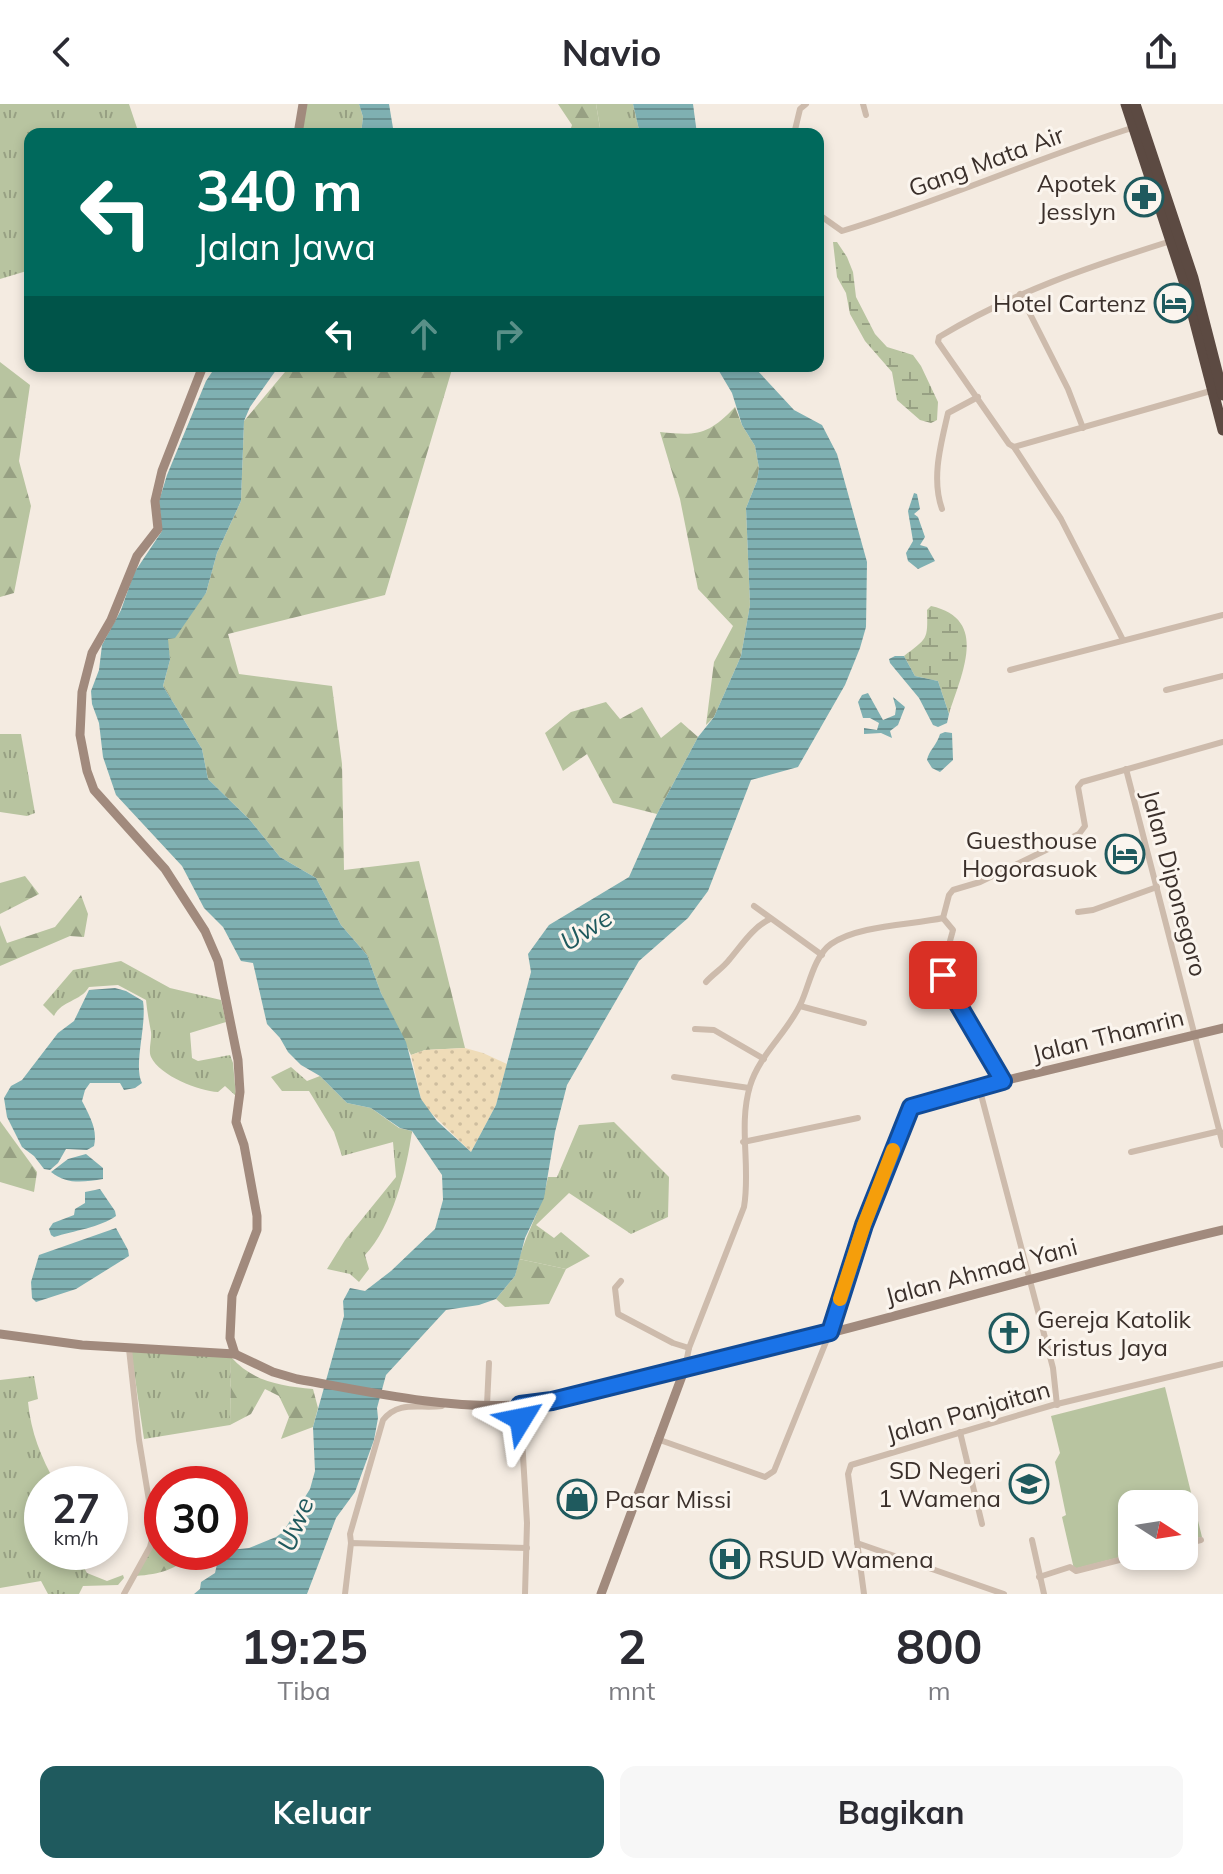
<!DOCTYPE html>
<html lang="id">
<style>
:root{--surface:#fff;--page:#f7f7f7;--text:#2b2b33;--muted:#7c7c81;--accent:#1f5a5e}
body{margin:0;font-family:Mulish,sans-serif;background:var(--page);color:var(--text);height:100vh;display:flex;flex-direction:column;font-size:30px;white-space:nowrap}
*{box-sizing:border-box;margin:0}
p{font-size:26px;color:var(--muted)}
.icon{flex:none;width:44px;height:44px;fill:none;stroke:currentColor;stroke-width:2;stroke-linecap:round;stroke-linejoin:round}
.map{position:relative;height:1490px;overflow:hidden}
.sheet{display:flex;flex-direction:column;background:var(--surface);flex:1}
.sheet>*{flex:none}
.banner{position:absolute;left:24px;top:24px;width:800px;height:244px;border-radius:16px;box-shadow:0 4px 12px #0003;background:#00695c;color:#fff;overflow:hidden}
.needle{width:52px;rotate:102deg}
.buttons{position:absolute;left:1118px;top:1386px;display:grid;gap:16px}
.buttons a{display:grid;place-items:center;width:80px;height:80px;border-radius:16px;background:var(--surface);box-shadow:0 4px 12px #0003;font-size:40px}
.speed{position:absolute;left:24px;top:1362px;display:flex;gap:16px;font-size:40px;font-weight:700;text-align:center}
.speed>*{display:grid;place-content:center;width:104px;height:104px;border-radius:50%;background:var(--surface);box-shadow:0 4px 12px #0003;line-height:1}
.speed small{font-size:20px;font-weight:400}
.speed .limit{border:12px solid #d22;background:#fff;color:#111}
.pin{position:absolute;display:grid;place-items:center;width:68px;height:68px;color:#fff;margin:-34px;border-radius:16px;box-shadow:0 4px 12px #0006}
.me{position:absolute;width:88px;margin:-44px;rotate:55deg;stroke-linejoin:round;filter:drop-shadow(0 0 6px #0008)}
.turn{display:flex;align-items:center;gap:28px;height:168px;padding:0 40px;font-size:36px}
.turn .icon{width:104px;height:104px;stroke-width:2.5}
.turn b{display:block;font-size:56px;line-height:68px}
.lanes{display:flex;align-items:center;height:76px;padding:0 40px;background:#0003;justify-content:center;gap:40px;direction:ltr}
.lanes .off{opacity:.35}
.eta{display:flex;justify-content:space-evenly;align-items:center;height:136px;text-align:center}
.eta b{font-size:48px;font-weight:700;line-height:56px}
.action{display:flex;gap:16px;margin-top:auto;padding:16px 40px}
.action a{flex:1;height:92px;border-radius:16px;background:var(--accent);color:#fff;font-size:32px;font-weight:700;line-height:92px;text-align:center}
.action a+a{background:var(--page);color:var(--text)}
header{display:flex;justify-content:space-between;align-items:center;height:104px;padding:0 40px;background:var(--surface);font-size:36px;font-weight:700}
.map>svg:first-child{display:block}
.grass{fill:url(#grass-tufts)}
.forest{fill:url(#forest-firs)}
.wetland{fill:url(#wetland-marsh)}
.sand{fill:url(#sand-dots)}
.green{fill:#b8c4a0}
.water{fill:url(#water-rules)}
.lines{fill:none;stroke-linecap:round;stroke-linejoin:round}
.street{stroke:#cdbbac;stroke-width:6}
.secondary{stroke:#a18a7d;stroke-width:9}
.highway{stroke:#5c4a42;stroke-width:11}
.route-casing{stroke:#114b97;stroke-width:20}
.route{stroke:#1a73e8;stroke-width:14}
.slow{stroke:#f59e0b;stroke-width:14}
.labels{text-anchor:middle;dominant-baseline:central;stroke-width:6;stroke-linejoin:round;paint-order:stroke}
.street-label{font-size:24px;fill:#3b302b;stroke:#fbf5ee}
.poi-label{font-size:24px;fill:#3b302b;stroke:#fbf5ee;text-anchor:end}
.water-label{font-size:26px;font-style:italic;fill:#1f5a5e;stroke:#fbf5ee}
</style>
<header><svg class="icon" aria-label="back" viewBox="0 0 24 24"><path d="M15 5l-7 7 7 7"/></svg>Navio<svg class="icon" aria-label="share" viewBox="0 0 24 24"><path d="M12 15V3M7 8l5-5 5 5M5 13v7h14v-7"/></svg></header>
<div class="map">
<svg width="1223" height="1490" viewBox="0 0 1223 1490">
<defs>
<pattern id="grass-tufts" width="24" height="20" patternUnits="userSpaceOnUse" patternTransform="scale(2)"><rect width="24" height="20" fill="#b8c4a0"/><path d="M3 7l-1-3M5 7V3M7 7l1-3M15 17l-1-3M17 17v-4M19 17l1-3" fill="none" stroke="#97a083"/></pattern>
<pattern id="forest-firs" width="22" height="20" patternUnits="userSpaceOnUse" patternTransform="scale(2)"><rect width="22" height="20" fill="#b8c4a0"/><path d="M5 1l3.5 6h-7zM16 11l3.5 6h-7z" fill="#97a083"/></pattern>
<pattern id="wetland-marsh" width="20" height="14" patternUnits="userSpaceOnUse" patternTransform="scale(2)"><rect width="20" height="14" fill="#b8c4a0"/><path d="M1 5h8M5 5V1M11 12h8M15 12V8" fill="none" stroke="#97a083"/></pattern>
<pattern id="sand-dots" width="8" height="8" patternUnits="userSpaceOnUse" patternTransform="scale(2)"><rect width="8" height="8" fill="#efdcb8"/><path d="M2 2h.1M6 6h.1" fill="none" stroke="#cebd9e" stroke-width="1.8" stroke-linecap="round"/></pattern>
<pattern id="water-rules" width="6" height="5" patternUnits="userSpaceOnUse" patternTransform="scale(2)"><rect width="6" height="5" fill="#7fb0b2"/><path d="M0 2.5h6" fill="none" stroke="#699091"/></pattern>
</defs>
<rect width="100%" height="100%" fill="#f4ebe1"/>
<g class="grass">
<path d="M0,0H129L139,30H30V166L0,175Z"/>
<path d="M305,0H359L363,13L361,30H298Z"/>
<path d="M596,0H633L640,30H601Z"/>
<path d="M0,630H21L35,709L27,712L0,708Z"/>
<path d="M121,857L170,884L221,896L226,918L190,929L192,954L198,957L230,951L233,959L236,992L225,982L218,988C199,987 160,972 151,953C148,946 152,936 151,928C149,917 147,907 146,896L118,881L89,883C80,898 62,896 54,912L43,901L73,866Z"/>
<path d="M291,963L307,977L320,972L347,999L371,1004L399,1024L412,1027C407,1065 392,1123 365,1151L369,1165L359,1178L350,1170L327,1165L345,1136L396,1073L393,1038L342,1052L334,1028L309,987H282L271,973Z"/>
<path d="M614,1018L669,1073L668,1113L631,1130L569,1089L536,1121L554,1134L561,1128L590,1152L566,1165L519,1155C527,1127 543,1102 548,1073H557L579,1021Z"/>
<path d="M131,1247L231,1253L230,1321L144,1335Z"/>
<path d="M34,1272L38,1295L28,1298C31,1329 41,1353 56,1380H42V1448H75L87,1469L107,1477L123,1471L124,1474L118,1481L83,1482L79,1490H48L41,1477L0,1484V1276Z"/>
</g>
<g class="forest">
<path d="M558,0H596L601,30H569L572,21Z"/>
<path d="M0,258L30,281L19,357L31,402L14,489L0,493Z"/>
<path d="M290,262H453L385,491L228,530L239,570L332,582L342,660L344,766L419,757L465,944L425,946L411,951L381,889L367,851L341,821L316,774L280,753L250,716L208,675L202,645L163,582L170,556L167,534L206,489L217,449L241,397L244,317Z"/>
<path d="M735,303L742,321L755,342L759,364L757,377L746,404L750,501L741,552L714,613L706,621L714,558L733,522L698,485L680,395L660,328C698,332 708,331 735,303Z"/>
<path d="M606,598L620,615L642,603L661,634L681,618L698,633L657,710L613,699L587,650L563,667L545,629L571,608Z"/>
<path d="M25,772L39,790L0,810V779Z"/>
<path d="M81,791L88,810L84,833L70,832L0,862V821L7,839L55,823Z"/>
<path d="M0,1017L37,1068L34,1088L0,1078Z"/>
<path d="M519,1155L566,1165L549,1200L505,1203L496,1195L515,1172Z"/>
<path d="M231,1253C253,1278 281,1282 313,1285L318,1304L313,1323L281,1335L289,1313L279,1292L265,1285L251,1310L230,1321Z"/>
<path d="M162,1412V1448H193C177,1466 160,1470 136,1472L153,1435L151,1416Z"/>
</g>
<g class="wetland">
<path d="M833,138H837L847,153L853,168L856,193L875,230L887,243L913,251L921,262L938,298L937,316L931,319L920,316L897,296L892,268L865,237L850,210L846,189L837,173Z"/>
<path d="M931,502C990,515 961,571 949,610L938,577L915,572L904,552C927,534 928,537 927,506Z"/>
</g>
<path class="sand" d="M465,944L483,949L507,960L496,1001L471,1048L425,1003L421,995L411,951L425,946Z"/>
<path class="green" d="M1165,1283L1202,1433L1184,1437V1400H1132V1450L1074,1465L1062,1413L1066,1411L1055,1358L1060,1349L1051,1312Z"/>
<g class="water">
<path d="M359,0H389L394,30H361L363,13Z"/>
<path d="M633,0H693L697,30H640Z"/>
<path d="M216,262H279L250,303L244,317L241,397L217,449L206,489L175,534L168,535L170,556L163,582L202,645L208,675L250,716L280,753L316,774L341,821L367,851L381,889L406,938L421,995L437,1017L471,1048L496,1001L531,868L528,850L549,821L629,773L657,710L698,633L714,613L741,552L750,501L746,404L757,377L759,364L755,342L742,321L732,289L716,262H757V266L794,306L822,321L837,350L867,458L866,523L860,544L845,581L798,663L751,676L708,787L688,814L639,857L567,981L555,1028L544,1094L525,1134L515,1172L496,1195L479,1201L446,1206L386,1271L377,1304L378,1314L374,1336L355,1388L336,1414L307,1490H194L200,1485L201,1478L215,1469L219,1451L230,1446L249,1444L276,1433L283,1428L310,1385L315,1367L313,1323L344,1212L343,1197L350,1184L365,1187L391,1167L435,1125L443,1096L442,1071L412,1027L400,1024L371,1004L347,999L320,972L301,961L288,948L280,934L267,920L253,859L241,857L223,823L204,804L182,762L116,691L103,653L99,619L92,600L91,587L99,566L102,541L121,506L134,469L162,427L159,397L167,371L206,277Z"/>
<path d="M914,389L917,390L920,405L914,410L918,413L925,433L920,441L927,443L935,457L918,465L908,457L906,449L913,437L908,407Z"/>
<path d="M895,552H904L915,572L938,577L949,610L947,619L938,623L933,621L919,594L890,559L889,555Z"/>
<path d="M868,589L883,616L895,611L896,604L893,593L905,603L898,621L890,627L892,634L881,629L864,630V624L877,626L879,619L870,614H863L858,598L862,591Z"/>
<path d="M945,628L952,629L953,656L940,668L932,664L927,656C929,646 937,641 940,630Z"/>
<path d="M115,884L126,887L143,897C147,922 133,962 142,979L135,984L124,986L120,979H90L85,986L82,997C89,1011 98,1025 94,1042L87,1046L66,1045L58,1059L50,1066L44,1065L34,1052L22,1043L7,1013L4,994L11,982L22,976L58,929L74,917L89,886Z"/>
<path d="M86,1050L103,1064V1075C84,1078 67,1081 51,1068L68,1055Z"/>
<path d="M100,1085L115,1107L116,1112C101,1123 73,1127 54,1133L51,1131L49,1125L53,1119L74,1111L75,1105L85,1099V1088Z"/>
<path d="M116,1124L128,1146L129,1152L76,1185L36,1198L32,1194L31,1178L39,1151Z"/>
</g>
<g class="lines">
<g class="street">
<path d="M863,0L866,11"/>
<path d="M794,30L800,5L806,0"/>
<path d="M818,110L842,127C942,97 1036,54 1135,23"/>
<path d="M1020,190L1068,285L1083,324"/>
<path d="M1014,343L1214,286"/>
<path d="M942,405C931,374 941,340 948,309L978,293"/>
<path d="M1123,536L1061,415L1014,343L1009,340L938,238L939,233C1014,188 1088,163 1171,137"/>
<path d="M1010,566L1223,511"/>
<path d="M1166,586L1223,572"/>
<path d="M1126,665L1223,1041"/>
<path d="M754,802L822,851"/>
<path d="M1078,808L1093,806L1157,783"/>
<path d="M943,814L949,791L953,786L980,778L1079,730L1085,722L1078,683L1082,678L1223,638"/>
<path d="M943,814L953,826L944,859L945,878L1003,977"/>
<path d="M706,878C713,870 723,864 729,856C741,842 753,823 770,815"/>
<path d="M800,902L864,919"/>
<path d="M695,925L714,926L764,955"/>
<path d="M674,973L749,984"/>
<path d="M979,983L1053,1264L1057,1301"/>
<path d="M743,1038L858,1014"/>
<path d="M1131,1048L1220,1027"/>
<path d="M621,1177L615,1184L618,1210L673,1239L689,1244"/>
<path d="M685,1264L689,1244L744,1103C751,1063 738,1022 750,982C759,951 788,928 801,899C809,882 814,852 831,840C858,821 911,821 943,814"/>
<path d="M487,1301L489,1259"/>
<path d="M520,1301L527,1419L525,1490"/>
<path d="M960,1328L982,1420"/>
<path d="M657,1335L765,1373L774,1367L830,1228"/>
<path d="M1032,1436L1044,1490"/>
<path d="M351,1439L350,1430L383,1316C399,1296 419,1305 442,1302"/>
<path d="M857,1439L1004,1490"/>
<path d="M1184,1440L1201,1436"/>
<path d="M1039,1473L1070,1463L1076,1467L1135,1452"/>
<path d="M124,1490L150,1443L154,1427L139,1336L129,1245"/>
<path d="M345,1490L351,1439L527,1444"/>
<path d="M864,1490L848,1370L851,1361L1053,1301L1223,1260"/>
</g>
<g class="secondary">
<path d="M298,30L303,0"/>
<path d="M203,262L162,367L155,397L158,425L137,452L111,516L92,549L82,588L80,631L87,667L94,686L165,765L205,827L218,857L238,956L240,988L236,1018L244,1041L257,1112V1126L232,1192L230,1234L235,1250"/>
<path d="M830,1228L864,1121L911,1003L995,979L1223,924"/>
<path d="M0,1230L82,1241L235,1250L273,1268L297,1275C370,1288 444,1305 519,1301C573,1298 636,1276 690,1263C869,1223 1045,1168 1223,1126"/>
<path d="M601,1490L685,1264"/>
</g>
<g class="highway">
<path d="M1126,0L1185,180L1223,326"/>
<path d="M1135,0L1193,174L1223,291"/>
</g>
</g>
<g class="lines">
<g class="route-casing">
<path id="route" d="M521,1315L520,1301L552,1297L830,1228L864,1121L911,1003L1003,977L945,878L943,871"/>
</g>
<use href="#route" class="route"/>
<path class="slow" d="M840,1195L864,1121L893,1046"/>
</g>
<defs>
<g id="pharmacy-ring" transform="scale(2)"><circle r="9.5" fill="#fbf5ee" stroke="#1f5a5e" stroke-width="1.5"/><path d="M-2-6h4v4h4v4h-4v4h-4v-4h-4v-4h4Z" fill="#1f5a5e"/></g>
<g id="hotel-ring" transform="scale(2)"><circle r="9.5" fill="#fbf5ee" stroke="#1f5a5e" stroke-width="1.5"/><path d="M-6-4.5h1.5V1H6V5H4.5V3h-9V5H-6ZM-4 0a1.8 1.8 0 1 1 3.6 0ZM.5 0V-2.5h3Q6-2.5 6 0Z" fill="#1f5a5e"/></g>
<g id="church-ring" transform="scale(2)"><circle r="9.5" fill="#fbf5ee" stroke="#1f5a5e" stroke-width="1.5"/><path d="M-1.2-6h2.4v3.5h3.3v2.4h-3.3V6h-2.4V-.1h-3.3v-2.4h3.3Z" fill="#1f5a5e"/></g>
<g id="school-ring" transform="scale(2)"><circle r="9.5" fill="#fbf5ee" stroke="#1f5a5e" stroke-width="1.5"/><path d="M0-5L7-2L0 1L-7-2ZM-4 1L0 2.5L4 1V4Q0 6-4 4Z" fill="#1f5a5e"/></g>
<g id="shop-ring" transform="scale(2)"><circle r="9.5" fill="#fbf5ee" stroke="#1f5a5e" stroke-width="1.5"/><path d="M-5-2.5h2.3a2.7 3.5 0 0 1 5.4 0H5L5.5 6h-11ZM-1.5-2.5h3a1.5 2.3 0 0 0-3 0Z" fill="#1f5a5e"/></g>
<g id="hospital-ring" transform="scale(2)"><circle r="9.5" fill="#fbf5ee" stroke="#1f5a5e" stroke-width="1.5"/><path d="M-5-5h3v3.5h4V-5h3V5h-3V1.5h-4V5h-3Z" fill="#1f5a5e"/></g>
</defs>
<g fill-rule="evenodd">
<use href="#pharmacy-ring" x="1144" y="93"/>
<use href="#hotel-ring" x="1174" y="199"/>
<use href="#hotel-ring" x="1125" y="750"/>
<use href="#church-ring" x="1009" y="1229"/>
<use href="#school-ring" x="1029" y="1380"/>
<use href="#shop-ring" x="577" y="1395"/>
<use href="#hospital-ring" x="730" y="1455"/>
</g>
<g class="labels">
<g class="street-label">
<text transform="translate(986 57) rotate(-20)">Gang Mata Air</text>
<text transform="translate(1175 779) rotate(75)">Jalan Diponegoro</text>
<text transform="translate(1108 931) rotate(-14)">Jalan Thamrin</text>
<text transform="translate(981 1167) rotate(-15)">Jalan Ahmad Yani</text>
<text transform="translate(968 1307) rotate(-16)">Jalan Panjaitan</text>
</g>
<g class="poi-label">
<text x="1116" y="79">Apotek<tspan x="1116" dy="28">Jesslyn</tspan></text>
<text x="1146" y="199">Hotel Cartenz</text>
<text x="1097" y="736">Guesthouse<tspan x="1097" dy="28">Hogorasuok</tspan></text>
<text x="1037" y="1215" text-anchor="start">Gereja Katolik<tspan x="1037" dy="28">Kristus Jaya</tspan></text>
<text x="1001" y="1366">SD Negeri<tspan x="1001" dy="28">1 Wamena</tspan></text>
<text x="605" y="1395" text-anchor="start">Pasar Missi</text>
<text x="758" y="1455" text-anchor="start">RSUD Wamena</text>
</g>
<g class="water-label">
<text transform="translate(586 825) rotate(-32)">Uwe</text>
<text transform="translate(295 1420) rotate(-68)">Uwe</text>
</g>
</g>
</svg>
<div class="buttons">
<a><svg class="needle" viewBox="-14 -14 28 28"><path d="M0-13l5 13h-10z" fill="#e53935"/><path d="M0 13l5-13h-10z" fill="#7c7c81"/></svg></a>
</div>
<div class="speed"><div>27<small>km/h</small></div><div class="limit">30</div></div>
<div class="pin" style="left:943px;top:871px;background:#d93025"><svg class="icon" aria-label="arrive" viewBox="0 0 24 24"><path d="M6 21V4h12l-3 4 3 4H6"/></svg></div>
<svg class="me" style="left:521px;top:1315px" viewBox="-20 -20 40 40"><path d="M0-17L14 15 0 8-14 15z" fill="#1a73e8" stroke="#fff" stroke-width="4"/></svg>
<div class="banner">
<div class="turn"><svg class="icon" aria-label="left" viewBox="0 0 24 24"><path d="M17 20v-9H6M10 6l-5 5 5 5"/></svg><div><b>340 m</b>Jalan Jawa</div></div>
<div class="lanes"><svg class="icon" aria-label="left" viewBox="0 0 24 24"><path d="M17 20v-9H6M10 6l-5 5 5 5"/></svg><svg class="icon off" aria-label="ahead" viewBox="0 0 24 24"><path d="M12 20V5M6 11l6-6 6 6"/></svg><svg class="icon off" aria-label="right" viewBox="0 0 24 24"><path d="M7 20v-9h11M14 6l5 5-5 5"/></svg></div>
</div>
</div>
<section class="sheet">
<div class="eta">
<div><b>19:25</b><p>Tiba</p></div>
<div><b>2</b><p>mnt</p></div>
<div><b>800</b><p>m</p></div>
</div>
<div class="action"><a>Keluar</a><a>Bagikan</a></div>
</section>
